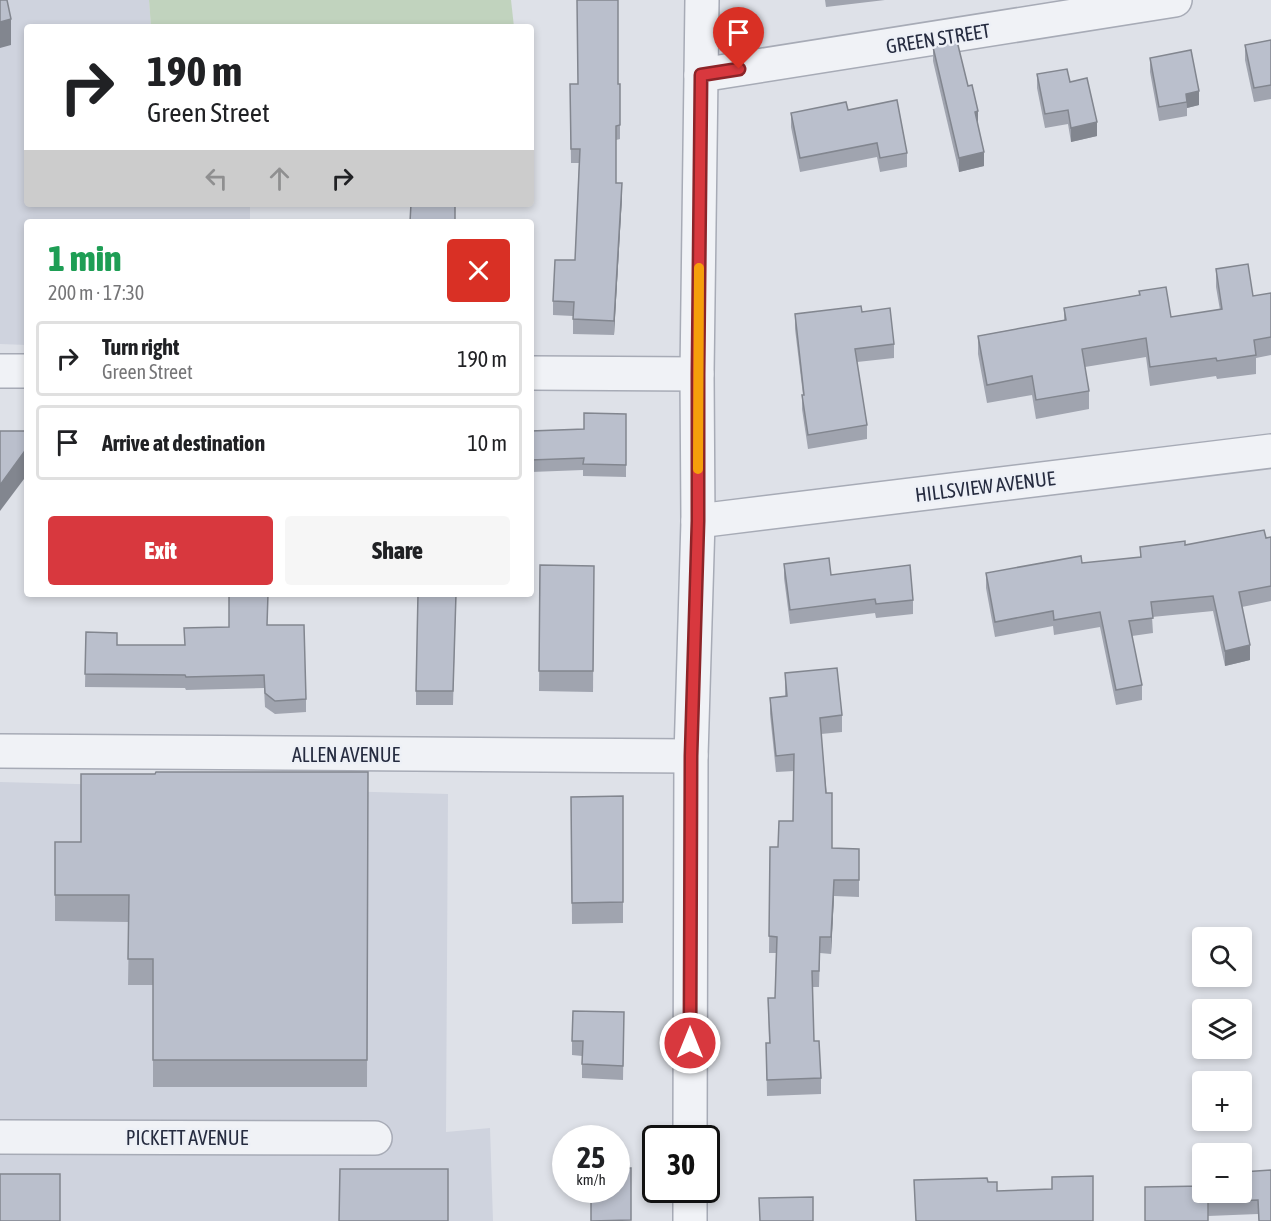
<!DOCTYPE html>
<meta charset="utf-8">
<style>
:root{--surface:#fff;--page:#f6f6f6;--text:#202124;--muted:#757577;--line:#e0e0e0;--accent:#d8383e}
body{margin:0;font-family:"Asap Condensed",sans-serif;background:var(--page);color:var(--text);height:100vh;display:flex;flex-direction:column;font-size:22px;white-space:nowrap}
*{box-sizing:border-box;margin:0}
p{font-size:20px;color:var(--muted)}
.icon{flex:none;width:33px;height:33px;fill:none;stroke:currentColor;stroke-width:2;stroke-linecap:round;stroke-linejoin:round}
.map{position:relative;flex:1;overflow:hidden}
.drawer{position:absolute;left:24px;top:219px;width:510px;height:378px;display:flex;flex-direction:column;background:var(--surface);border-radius:6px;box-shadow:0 3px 9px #0003}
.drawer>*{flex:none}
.top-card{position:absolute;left:24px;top:24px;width:510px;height:183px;border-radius:6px;box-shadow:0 3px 9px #0003;background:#fff;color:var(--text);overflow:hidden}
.fabs{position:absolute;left:1192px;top:927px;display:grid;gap:12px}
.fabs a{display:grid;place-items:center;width:60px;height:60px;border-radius:6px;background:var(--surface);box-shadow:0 3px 9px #0003;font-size:30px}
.speed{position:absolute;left:552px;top:1125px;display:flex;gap:12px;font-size:30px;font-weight:700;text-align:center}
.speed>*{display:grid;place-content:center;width:78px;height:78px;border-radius:50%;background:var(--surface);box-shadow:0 3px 9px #0003;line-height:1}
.speed small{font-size:15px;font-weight:400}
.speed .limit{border:3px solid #111;border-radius:9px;background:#fff;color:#111}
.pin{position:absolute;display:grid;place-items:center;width:51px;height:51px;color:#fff;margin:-62px -26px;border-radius:50% 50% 50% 0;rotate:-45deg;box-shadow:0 0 6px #0007}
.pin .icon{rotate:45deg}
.me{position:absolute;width:66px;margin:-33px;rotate:0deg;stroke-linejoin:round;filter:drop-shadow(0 0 4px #0008)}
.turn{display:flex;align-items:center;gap:21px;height:126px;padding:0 24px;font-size:27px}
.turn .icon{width:78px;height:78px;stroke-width:2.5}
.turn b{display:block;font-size:42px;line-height:51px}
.lanes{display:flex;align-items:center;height:57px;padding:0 24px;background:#0003;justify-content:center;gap:30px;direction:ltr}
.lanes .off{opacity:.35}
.round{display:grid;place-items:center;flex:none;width:63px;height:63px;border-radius:6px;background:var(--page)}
.head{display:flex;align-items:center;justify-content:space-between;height:102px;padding:0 24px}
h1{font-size:36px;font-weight:800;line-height:45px;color:#1e9e55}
.primary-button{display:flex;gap:12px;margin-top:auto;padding:12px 24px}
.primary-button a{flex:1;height:69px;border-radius:6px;background:var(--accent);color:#fff;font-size:24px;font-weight:800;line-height:69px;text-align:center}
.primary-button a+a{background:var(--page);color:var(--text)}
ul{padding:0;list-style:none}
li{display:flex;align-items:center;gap:18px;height:75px;margin:0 12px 9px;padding:0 12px;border:3px solid var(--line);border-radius:6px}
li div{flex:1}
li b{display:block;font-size:22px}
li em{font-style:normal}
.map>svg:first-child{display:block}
.built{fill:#cfd3de}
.green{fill:#c1d3be}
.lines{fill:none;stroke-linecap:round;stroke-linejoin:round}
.minor-casing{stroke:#a7abb6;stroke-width:36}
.minor{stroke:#f0f2f6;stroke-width:33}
.wall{fill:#a0a4af}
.shaded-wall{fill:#82868f}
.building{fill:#babfcc;stroke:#82868f;stroke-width:1.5}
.route-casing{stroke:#8c2428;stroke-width:15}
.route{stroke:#d8383e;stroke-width:10}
.slow{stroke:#f59e0b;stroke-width:10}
.labels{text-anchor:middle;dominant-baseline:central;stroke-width:5;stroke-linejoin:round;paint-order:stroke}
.street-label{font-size:20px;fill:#262c40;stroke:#edf0f6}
</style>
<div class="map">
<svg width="1271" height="1221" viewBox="0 0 1271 1221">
<rect width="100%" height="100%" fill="#dee1e8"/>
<g class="built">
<path d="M0,0H149L151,27H27V204H250V222H27V345L0,344Z"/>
<path d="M0,782L448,794L446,1132L490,1128L493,1221H0Z"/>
</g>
<path class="green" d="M149,0H511L514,27H151Z"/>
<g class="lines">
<g class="minor-casing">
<g id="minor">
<path d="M701,75L1175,0"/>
<path d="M0,371H27"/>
<path d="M531,373L697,374"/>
<path d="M698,521L1271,451"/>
<path d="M0,751L691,756"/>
<path d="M0,1137L375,1138"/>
<path d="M690,1138L691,756L698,521L697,374L702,0"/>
<path d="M690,1221V1190"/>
</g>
</g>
<use href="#minor" class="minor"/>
</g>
<g class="wall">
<path d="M825,0H885L826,7Z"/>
<path d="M1271,40V99L1254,102L1245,60V45Z"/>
<path d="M933,47L978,125L984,166L959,172L933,61Z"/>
<path d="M1150,58L1199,105L1187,108V116L1159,121L1150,72Z"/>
<path d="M1037,74L1070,82L1097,136L1071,142L1068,124L1045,128L1037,88Z"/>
<path d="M570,84H620V139L616,140V183L622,197L614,335L573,334V316L553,315V301L575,260L579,163H571Z"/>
<path d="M848,110L907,153V167L880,172L877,157L800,172L791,127V113Z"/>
<path d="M1216,269L1253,296L1271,293V355L1256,358V374L1217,379L1216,376L1150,386L1146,357L1085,367L1089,391V409L1036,419L1032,395L987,403L978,354V336L1064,320V308L1139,295V291L1171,317L1220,310L1216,287Z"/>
<path d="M862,312L894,344V358L857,362L867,425V439L808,449L802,409V395H803L795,329V314Z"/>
<path d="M626,414V477L583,476V470L531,472V431L584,429Z"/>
<path d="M1271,537V601L1242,607L1250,660L1225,666L1213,611L1152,617L1153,633L1132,636L1142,685V700L1116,705L1100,627L1054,635L1053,626L995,637L986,588V573L1140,557V547L1185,545Z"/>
<path d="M784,564L831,575L913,600V614L876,618L875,613L790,624L784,578Z"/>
<path d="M540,565L594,566L593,692L539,691Z"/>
<path d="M456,594L453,705H416V691Z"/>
<path d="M267,625L306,699V712L275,714L265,707L264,688L186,690L185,688L85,687L86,632L117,645H184Z"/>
<path d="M785,673L842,715V732L821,734L832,848L859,849V897L834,896L831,954L820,953L819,987H812L814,1041L821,1078V1094L767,1096L766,1043H769L768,998H775L776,953H769L770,847H778L793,821L794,771L776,772L770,714V698L785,696Z"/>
<path d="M368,772L367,1087H153V985H128L129,922L55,921V842H81L155,774Z"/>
<path d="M571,797L623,902V923L572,924Z"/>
<path d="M624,1012L623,1080L582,1078V1056L572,1055V1041Z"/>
<path d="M1242,1172L1271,1221H1259L1258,1214L1208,1216L1203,1186Z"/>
</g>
<g class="shaded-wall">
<path d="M11,19V45L0,48V22Z"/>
<path d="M1199,91V105L1187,108L1186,94Z"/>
<path d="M978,111V125L975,127V112Z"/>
<path d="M1097,122V136L1071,142V128Z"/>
<path d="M984,152V166L959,172V158Z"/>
<path d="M622,183V197L614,335V321Z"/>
<path d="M27,448V475L0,511V485Z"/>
<path d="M1250,645V660L1225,666V651Z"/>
<path d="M834,880V896L831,954V937Z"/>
</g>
<g class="building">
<path d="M0,0H7L11,19L0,22Z"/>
<path d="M577,0H618V84H620V125L616,126V183H622L614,321L573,319L574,302L553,301L555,260H575L580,149H571L570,84H578Z"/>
<path d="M1271,40V85L1254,88L1245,45Z"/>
<path d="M957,41L968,86L972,85L978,111L975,112L984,152L959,158L933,47Z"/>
<path d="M1191,50L1199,91L1186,94L1187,102L1159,107L1150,58Z"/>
<path d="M1067,69L1070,82L1087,78L1097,122L1071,128L1068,110L1045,114L1037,74Z"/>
<path d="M897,100L907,153L880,158L877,143L800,158L791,113L846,102L848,110Z"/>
<path d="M411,204H455V222H410Z"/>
<path d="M1248,264L1253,296L1271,293V337L1254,340L1256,355L1217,361L1216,358L1150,367L1146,338L1082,349L1089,391L1036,400L1032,376L987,385L978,336L1066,320L1064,308L1140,295L1139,291L1166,287L1171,317L1222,309L1216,269Z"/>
<path d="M861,306L862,312L890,308L894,344L855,349L867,425L808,435L802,395H804L795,314Z"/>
<path d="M584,413L626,414V465L583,464L584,458L531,460V431L584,429Z"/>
<path d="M0,431H27V448L0,485Z"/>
<path d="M1264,530L1266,538L1271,537V586L1239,592L1250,645L1225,651L1213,596L1151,602L1153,618L1129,621L1142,685L1116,690L1100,612L1054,620L1053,611L995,622L986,573L1081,556L1082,563L1141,557L1140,547L1185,541V545Z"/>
<path d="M829,558L831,575L910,565L913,600L876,604L875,599L790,610L784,564Z"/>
<path d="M540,565L594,566L593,671H539Z"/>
<path d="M229,594H268L267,625H304L306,699L275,701L265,693L264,675L186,677L185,675L85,674L86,632L117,633V645H185L184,628L229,627Z"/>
<path d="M418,594H456L453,691H416Z"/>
<path d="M837,668L842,715L820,718L826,793H832V848L859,849V880H834L831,937H820L819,971H812L814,1041H819L821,1078L767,1080L766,1043H770L768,998H775L777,937L769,936L770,847H778L779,821H793L794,754L776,756L770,698L787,696L785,673Z"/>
<path d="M156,772H368L367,1060H153V959H128L129,895H55V842H81V774H155Z"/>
<path d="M623,796V902L572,903L571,797Z"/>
<path d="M573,1011L624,1012L623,1066L582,1064L583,1041H572Z"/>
<path d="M616,1168H631V1220L591,1221V1190H616Z"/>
<path d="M340,1169H448V1221H339Z"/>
<path d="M1271,1170V1221H1259L1258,1200L1208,1202V1221H1145V1187L1203,1186V1174V1192H1242V1172Z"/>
<rect x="0" y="1174" width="60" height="47"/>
<path d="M1093,1176V1221H916L914,1180L987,1178L988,1182H997V1191L1052,1189V1177Z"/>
<path d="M813,1197V1221H760L759,1198Z"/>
</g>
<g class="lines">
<g class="route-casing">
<path id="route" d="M690,1043L691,756L698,521V374L701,75L739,69"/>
</g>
<use href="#route" class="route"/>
<path class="slow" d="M698,469L699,268"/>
</g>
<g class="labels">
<g class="street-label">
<text transform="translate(938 38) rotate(-9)">GREEN STREET</text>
<text transform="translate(985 486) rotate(-7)">HILLSVIEW AVENUE</text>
<text x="346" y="754">ALLEN AVENUE</text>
<text x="187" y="1137">PICKETT AVENUE</text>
</g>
</g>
</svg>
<div class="fabs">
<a><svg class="icon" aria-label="search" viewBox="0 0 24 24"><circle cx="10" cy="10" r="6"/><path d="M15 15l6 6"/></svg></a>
<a><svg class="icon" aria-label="layers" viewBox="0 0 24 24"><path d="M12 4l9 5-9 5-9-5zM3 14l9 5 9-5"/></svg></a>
<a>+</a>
<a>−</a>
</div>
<div class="speed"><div>25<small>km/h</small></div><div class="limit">30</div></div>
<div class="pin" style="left:739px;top:69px;background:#d93025"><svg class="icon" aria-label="arrive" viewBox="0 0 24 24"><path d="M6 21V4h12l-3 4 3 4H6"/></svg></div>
<svg class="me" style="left:690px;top:1043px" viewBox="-20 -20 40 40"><circle r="17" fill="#d8383e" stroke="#fff" stroke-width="3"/><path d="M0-11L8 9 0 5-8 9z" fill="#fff"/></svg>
<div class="top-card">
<div class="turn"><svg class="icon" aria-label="right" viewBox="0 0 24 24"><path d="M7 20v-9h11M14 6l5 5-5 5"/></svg><div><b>190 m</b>Green Street</div></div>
<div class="lanes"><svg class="icon off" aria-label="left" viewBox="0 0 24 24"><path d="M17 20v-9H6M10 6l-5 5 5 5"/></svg><svg class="icon off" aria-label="ahead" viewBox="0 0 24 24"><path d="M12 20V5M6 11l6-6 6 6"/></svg><svg class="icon" aria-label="right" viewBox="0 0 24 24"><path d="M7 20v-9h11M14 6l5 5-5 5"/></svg></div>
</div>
<section class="drawer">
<div class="head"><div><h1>1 min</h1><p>200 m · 17:30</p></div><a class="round" style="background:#d93025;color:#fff"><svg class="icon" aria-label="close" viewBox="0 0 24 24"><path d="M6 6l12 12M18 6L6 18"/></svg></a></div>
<ul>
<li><svg class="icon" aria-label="right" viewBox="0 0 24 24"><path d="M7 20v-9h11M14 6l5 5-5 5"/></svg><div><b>Turn right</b><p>Green Street</p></div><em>190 m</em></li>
<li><svg class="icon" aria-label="arrive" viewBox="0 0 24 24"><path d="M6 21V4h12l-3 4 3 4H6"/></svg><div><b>Arrive at destination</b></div><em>10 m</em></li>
</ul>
<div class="primary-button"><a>Exit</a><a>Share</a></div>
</section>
</div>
